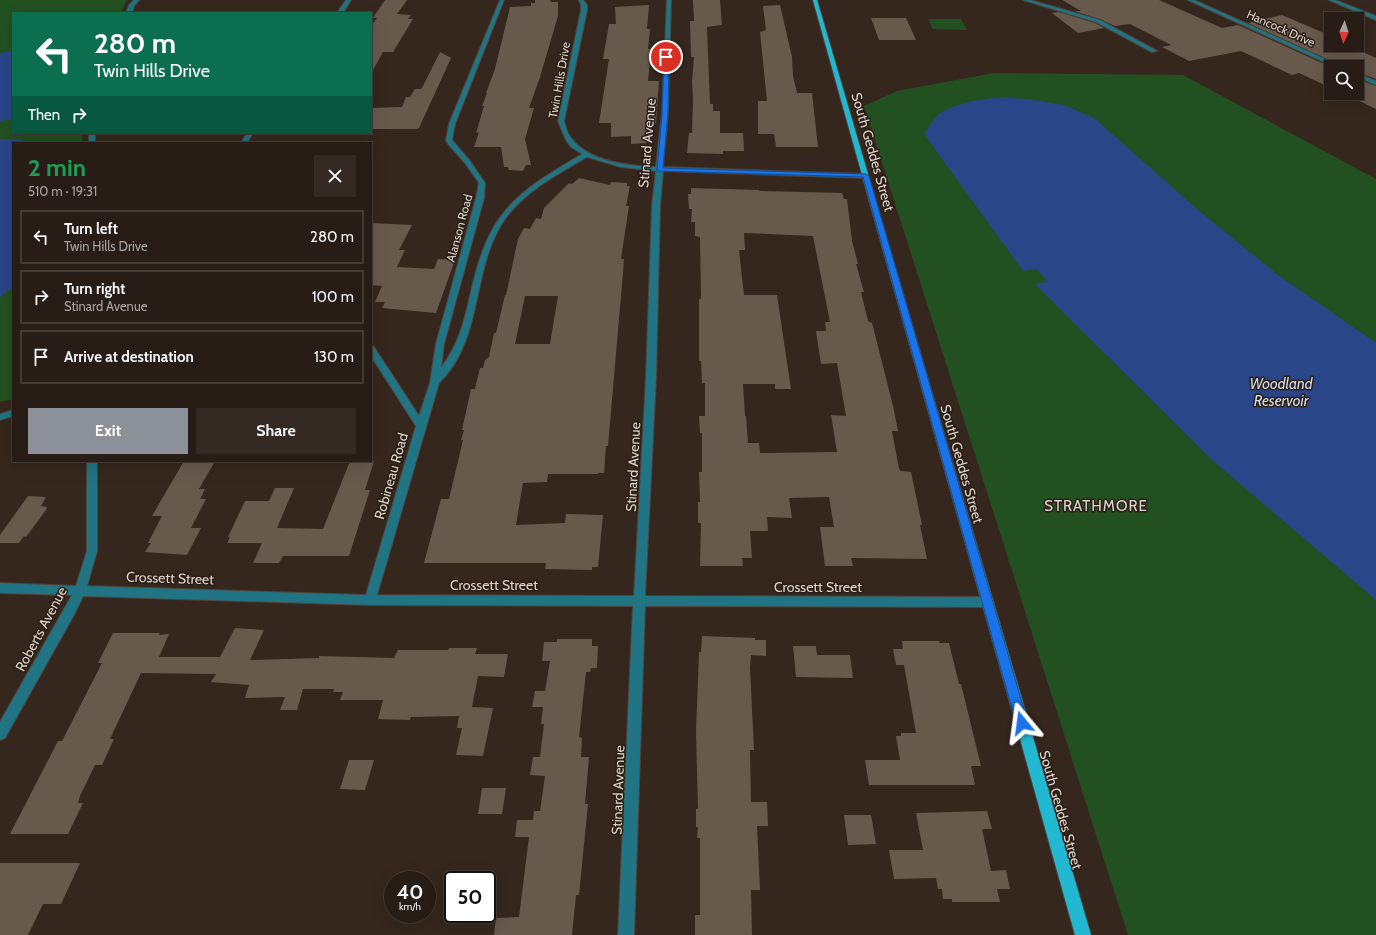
<!DOCTYPE html>
<meta charset="utf-8">
<style>
:root{--surface:#281d16;--page:#342a23;--text:#f1f3f6;--muted:#a5a2a1;--line:#443b35;--accent:#8c9099}
body{margin:0;font-family:Cabin,sans-serif;background:var(--page);color:var(--text);height:100vh;display:flex;flex-direction:column;font-size:15px;white-space:nowrap}
*{box-sizing:border-box;margin:0}
p{font-size:13px;color:var(--muted)}
.icon{flex:none;width:22px;height:22px;fill:none;stroke:currentColor;stroke-width:2;stroke-linecap:round;stroke-linejoin:round}
.map{position:relative;flex:1;overflow:hidden}
.panel{position:absolute;left:12px;top:142px;width:360px;height:320px;display:flex;flex-direction:column;background:var(--surface);border-radius:0px;box-shadow:0 4px 16px #0002,0 0 0 1px var(--line)}
.panel>*{flex:none}
.banner{position:absolute;left:12px;top:12px;width:360px;height:122px;border-radius:0px;box-shadow:0 4px 16px #0002,0 0 0 1px var(--line);background:#0b6e4f;color:#fff;overflow:hidden}
.needle{width:26px;rotate:183deg}
.controls{position:absolute;left:1324px;top:12px;display:grid;gap:8px}
.controls a{display:grid;place-items:center;width:40px;height:40px;border-radius:0px;background:var(--surface);box-shadow:0 4px 16px #0002,0 0 0 1px var(--line);font-size:20px}
.speed{position:absolute;left:384px;top:871px;display:flex;gap:8px;font-size:20px;font-weight:700;text-align:center}
.speed>*{display:grid;place-content:center;width:52px;height:52px;border-radius:50%;background:var(--surface);box-shadow:0 4px 16px #0002,0 0 0 1px var(--line);line-height:1}
.speed small{font-size:10px;font-weight:400}
.speed .limit{border:2px solid #111;border-radius:6px;background:#fff;color:#111}
.pin{position:absolute;display:grid;place-items:center;width:34px;height:34px;color:#fff;margin:-17px;border:2px solid #fff;border-radius:50%;box-shadow:0 1px 4px #0007}
.me{position:absolute;width:44px;margin:-22px;rotate:344deg;stroke-linejoin:round;filter:drop-shadow(0 0 3px #0008)}
.turn{display:flex;align-items:center;gap:14px;height:84px;padding:0 16px;font-size:18px}
.turn .icon{width:52px;height:52px;stroke-width:2.5}
.turn b{display:block;font-size:28px;line-height:34px}
.then{display:flex;align-items:center;height:38px;padding:0 16px;background:#0003;gap:8px;font-size:15px}
.round{display:grid;place-items:center;flex:none;width:42px;height:42px;border-radius:0px;background:var(--page)}
.overview{display:flex;align-items:center;justify-content:space-between;height:68px;padding:0 16px}
h1{font-size:24px;font-weight:800;line-height:30px;color:#1e9e55}
.button{display:flex;gap:8px;margin-top:auto;padding:8px 16px}
.button a{flex:1;height:46px;border-radius:0px;background:var(--accent);color:#fff;font-size:16px;font-weight:800;line-height:46px;text-align:center}
.button a+a{background:var(--page);color:var(--text)}
ul{padding:0;list-style:none}
li{display:flex;align-items:center;gap:12px;height:54px;margin:0 8px 6px;padding:0 8px;border:2px solid var(--line);border-radius:0px}
li div{flex:1}
li b{display:block;font-size:15px}
li em{font-style:normal}
.map>svg:first-child{display:block}
.green{fill:#235021}
.water{fill:#294689}
.building{fill:#68594d;fill-rule:evenodd}
.lines{fill:none;stroke-linecap:round;stroke-linejoin:round}
.minor-casing{stroke:#504339;stroke-width:2}
.major-casing{stroke:#504339;stroke-width:2}
.minor{fill:#217483;fill-rule:evenodd}
.major{fill:#23b8d2;fill-rule:evenodd}
.route{fill:#1a73e8;stroke:#114b97}
.labels{text-anchor:middle;dominant-baseline:central;stroke-width:3;stroke-linejoin:round;paint-order:stroke}
.far-street-label{font-size:12px;fill:#ddd4cd;stroke:#2b1e14}
.street-label{font-size:14px;fill:#ddd4cd;stroke:#2b1e14}
.water-label{font-size:15px;font-style:italic;fill:#d3ddf1;stroke:#2b1e14}
.neighbourhood-label{font-size:15px;letter-spacing:1px;fill:#ddd4cd;stroke:#2b1e14}
</style>
<div class="map">
<svg width="1376" height="935" viewBox="0 0 1376 935">
<rect width="100%" height="100%" fill="#35271d"/>
<g class="green">
<path d="M0,0H127L121,13H13V133H83L82,143H13V399L0,402Z"/>
<path d="M928,19H961L967,30L933,29Z"/>
<path d="M994,73L1183,75L1376,179V935H1128L864,106L897,91Z"/>
</g>
<g class="water">
<path d="M12,51L13,119L0,121V53Z"/>
<path d="M1002,97L1034,100L1064,105L1094,118L1197,209L1278,275L1376,343V600L1212,460L1035,284L1048,282L1037,269L1023,271L924,134C928,129 931,123 935,118C948,103 983,99 1002,97Z"/>
<path d="M0,139H19L29,143H13V287L0,297Z"/>
</g>
<g class="building">
<path d="M385,0H407L397,14L411,15L408,19H413L393,52H383L371,74V26L377,18H373L374,16Z"/>
<path d="M535,0H550L551,2H558V16L540,77L529,108H534L525,139L531,165H526L523,171L509,170L508,167H504L501,147H474L479,132L476,133L484,106H482L487,93H486L495,69L510,7L531,6V3H535Z"/>
<path d="M693,0H720L722,25L707,27L710,104H713V111H720V133H743L744,151H723V154L687,153L689,133H692L693,98L692,82L694,57H691L690,21H694Z"/>
<path d="M1062,0H1159L1222,28L1238,25L1331,67V88L1299,73L1292,75L1241,51L1189,61L1162,47L1171,45L1130,24L1115,26L1100,19L1074,11H1081Z"/>
<path d="M649,5L647,29H650L648,49H651L648,81H659L656,123H647L649,139H647V143L631,144V136L611,137V123H599L609,59H603L609,24H616L615,7Z"/>
<path d="M780,5L792,57L793,76L797,93H812L818,147H776L774,134H758V101H767L760,32L766,30L763,6Z"/>
<path d="M1059,12L1095,23L1104,28L1078,33L1052,13Z"/>
<path d="M1282,15L1331,36V45H1348L1376,58V79L1357,72V67H1344L1248,23Z"/>
<path d="M871,18H906L916,40H879Z"/>
<path d="M440,52L451,58L419,128L416,129H371V108L402,107L406,97H410L415,89H421L423,86Z"/>
<path d="M1357,79L1376,86V109L1343,93H1357Z"/>
<path d="M579,178L610,185L611,182L627,183V186H630L626,206H629L621,259H624L623,273L608,446H606L604,473H598V474H548L547,482L523,483L516,525L565,523L566,514L603,515L598,567H592V570L545,569L546,563H424L441,499H449L463,440H461L464,430H462L471,389H475L480,368H483L485,360L489,357L494,333H496L505,295H506L518,239L524,228L530,229L536,218L541,219L544,208L569,183L572,184ZM525,296H558L550,344H515Z"/>
<path d="M691,188L759,190V191L842,193L844,199H847L852,241L858,264H856L864,292H861L868,321L872,323L893,406L898,431H892L899,469L901,471L911,472L922,525H920L927,559L851,558L853,566H825L820,527H834L829,497L789,498L792,518L767,517L768,531H750L752,558H742L743,566H700L701,523H698V502H700L699,472H702V433H700L699,416H705V383H702L701,361H699V299H701L700,237L695,236V222H691L692,209H689L688,194H691ZM744,233L813,236L830,322H825L826,331H816L821,364L837,363L846,416L831,415L837,452L760,453L759,443H748L746,416H745L743,384H775V389H791L777,295H744L739,250H745Z"/>
<path d="M371,223L412,225L399,250H405L397,267L434,269L438,259L455,260L436,313L382,308L385,302H375L382,286L371,285Z"/>
<path d="M184,461H215L199,489H205L200,499H206L191,528H201L187,555L145,552L151,543H148L162,516H152Z"/>
<path d="M350,461H374L365,490H370L349,556H283L279,563H253L262,543H227L230,537H228L245,501H269L275,488H294L277,528L323,529Z"/>
<path d="M28,496L46,497L41,506L47,507L46,510L26,537L24,536L19,543H0V535Z"/>
<path d="M235,628L264,630L250,660L319,658V656L394,658L398,650H448L449,648H477L475,654H508L504,677L478,676L472,707L493,708L483,756L456,755L462,728H457L459,716L411,717L410,720L378,719L383,700H340L343,692H333L334,689H303L297,710H280L285,697L245,698L249,685L211,682L216,674L141,673L110,739H114L102,765H95L80,796L78,803H83L68,834H10L58,741H62L102,663H98L113,633H160L159,635L169,634L159,657H220Z"/>
<path d="M702,636L755,638V640H766V656L751,655L750,668L754,750H750L751,802H767L768,826H757L760,890H751L752,935H695V915H700V838H697L698,827H696V809H698L696,732L699,652H701Z"/>
<path d="M557,639H592V646H598L597,668H591L590,672H586L579,737L582,738L581,757H589L585,804H588L579,895H576L572,935H494L496,918L519,917L529,837H515L517,820H533L534,811H540L545,776L530,775L533,757H540L544,724H541L543,707H532L535,691H545L550,661H542L544,642H557Z"/>
<path d="M902,641H939L940,643H949L959,684H961L981,766H971L975,785H869L865,760H900L896,736H901V733H916L904,665H896L893,649H903Z"/>
<path d="M793,646H816L817,655H850L853,678L796,677Z"/>
<path d="M349,760H374L365,790L340,789Z"/>
<path d="M482,788H506L502,814H478Z"/>
<path d="M987,811L992,829H982L991,871L1006,870L1010,889H997L1000,902H952V899H943L942,889H938L936,878L894,879L889,850H923L916,813Z"/>
<path d="M844,815H871L876,844L848,845Z"/>
<path d="M0,863H80L61,904H43L28,935H0Z"/>
</g>
<g class="lines">
<g class="minor-casing">
<g id="minor">
<path d="M134,0H139L134,6L132,13H126L129,5Z"/>
<path d="M346,0H351L343,13H337Z"/>
<path d="M500,0H504L455,124L452,140L470,161L485,183L484,198L444,344L441,368C462,339 465,317 473,283C491,208 519,192 582,154L571,147L566,140L558,121L581,10V5L579,0H583L587,5V10L564,121C566,127 567,133 571,138C589,162 629,166 656,167L662,113L667,0H671L668,113L663,167L865,174L868,176L865,178L663,171L660,206L656,378L645,596L987,597L991,598L993,602L991,606L987,607L645,606L634,935H618L633,606L370,605L83,596L75,613L5,738L0,740V722L72,595L0,593V583L76,586L87,551V461H97V551L87,586L366,595L416,426L371,356V346L374,347L419,416L430,383L436,344L476,198L479,183L465,163L448,144L446,140L449,124ZM587,157L621,167L656,171L652,206L646,378L634,596L377,595L439,383C485,338 470,269 505,219C525,191 558,174 587,157Z"/>
<path d="M1023,0H1030L1100,20L1157,51L1152,52L1096,22Z"/>
<path d="M1188,0H1194L1343,67H1335Z"/>
<path d="M1329,0H1335L1376,16V20Z"/>
<path d="M1357,73L1376,81V85L1357,77Z"/>
<rect x="89" y="133" width="6" height="10"/>
<path d="M247,133H253L247,143H241Z"/>
<path d="M13,410V416L0,420V414Z"/>
</g>
</g>
<g class="major-casing">
<path id="major" d="M813,0H817L1091,935H1075Z"/>
</g>
<use href="#minor" class="minor"/>
<use href="#major" class="major"/>
</g>
<path class="route" d="M666,55L669,57L668,113L663,168L866,174L869,176L1028,723L1026,727L1022,729L1018,727L1016,723L863,177L657,171L662,113L664,57Z"/>
<g class="labels">
<g class="far-street-label">
<text transform="translate(1281 28) rotate(24)">Hancock Drive</text>
<text transform="translate(559 80) rotate(-80)">Twin Hills Drive</text>
<text transform="translate(459 228) rotate(-75)">Alanson Road</text>
</g>
<g class="street-label">
<text transform="translate(647 143) rotate(-85)">Stinard Avenue</text>
<text transform="translate(873 152) rotate(74)">South Geddes Street</text>
<text transform="translate(962 464) rotate(74)">South Geddes Street</text>
<text transform="translate(633 467) rotate(-87)">Stinard Avenue</text>
<text transform="translate(391 476) rotate(-74)">Robineau Road</text>
<text transform="translate(170 578) rotate(2)">Crossett Street</text>
<text x="494" y="585">Crossett Street</text>
<text x="818" y="587">Crossett Street</text>
<text transform="translate(41 629) rotate(-62)">Roberts Avenue</text>
<text transform="translate(618 790) rotate(-88)">Stinard Avenue</text>
<text transform="translate(1061 810) rotate(74)">South Geddes Street</text>
</g>
<g class="water-label">
<text x="1281" y="384">Woodland<tspan x="1281" dy="17">Reservoir</tspan></text>
</g>
<g class="neighbourhood-label">
<text x="1096" y="506">STRATHMORE</text>
</g>
</g>
</svg>
<div class="controls">
<a><svg class="needle" viewBox="-14 -14 28 28"><path d="M0-13l5 13h-10z" fill="#e53935"/><path d="M0 13l5-13h-10z" fill="#a5a2a1"/></svg></a>
<a><svg class="icon" aria-label="search" viewBox="0 0 24 24"><circle cx="10" cy="10" r="6"/><path d="M15 15l6 6"/></svg></a>
</div>
<div class="speed"><div>40<small>km/h</small></div><div class="limit">50</div></div>
<div class="pin" style="left:666px;top:57px;background:#d93025"><svg class="icon" aria-label="arrive" viewBox="0 0 24 24"><path d="M6 21V4h12l-3 4 3 4H6"/></svg></div>
<svg class="me" style="left:1022px;top:723px" viewBox="-20 -20 40 40"><path d="M0-17L14 15 0 8-14 15z" fill="#1a73e8" stroke="#fff" stroke-width="4"/></svg>
<div class="banner">
<div class="turn"><svg class="icon" aria-label="left" viewBox="0 0 24 24"><path d="M17 20v-9H6M10 6l-5 5 5 5"/></svg><div><b>280 m</b>Twin Hills Drive</div></div>
<div class="then">Then<svg class="icon" aria-label="right" viewBox="0 0 24 24"><path d="M7 20v-9h11M14 6l5 5-5 5"/></svg></div>
</div>
<section class="panel">
<div class="overview"><div><h1>2 min</h1><p>510 m · 19:31</p></div><a class="round"><svg class="icon" aria-label="close" viewBox="0 0 24 24"><path d="M6 6l12 12M18 6L6 18"/></svg></a></div>
<ul>
<li><svg class="icon" aria-label="left" viewBox="0 0 24 24"><path d="M17 20v-9H6M10 6l-5 5 5 5"/></svg><div><b>Turn left</b><p>Twin Hills Drive</p></div><em>280 m</em></li>
<li><svg class="icon" aria-label="right" viewBox="0 0 24 24"><path d="M7 20v-9h11M14 6l5 5-5 5"/></svg><div><b>Turn right</b><p>Stinard Avenue</p></div><em>100 m</em></li>
<li><svg class="icon" aria-label="arrive" viewBox="0 0 24 24"><path d="M6 21V4h12l-3 4 3 4H6"/></svg><div><b>Arrive at destination</b></div><em>130 m</em></li>
</ul>
<div class="button"><a>Exit</a><a>Share</a></div>
</section>
</div>
